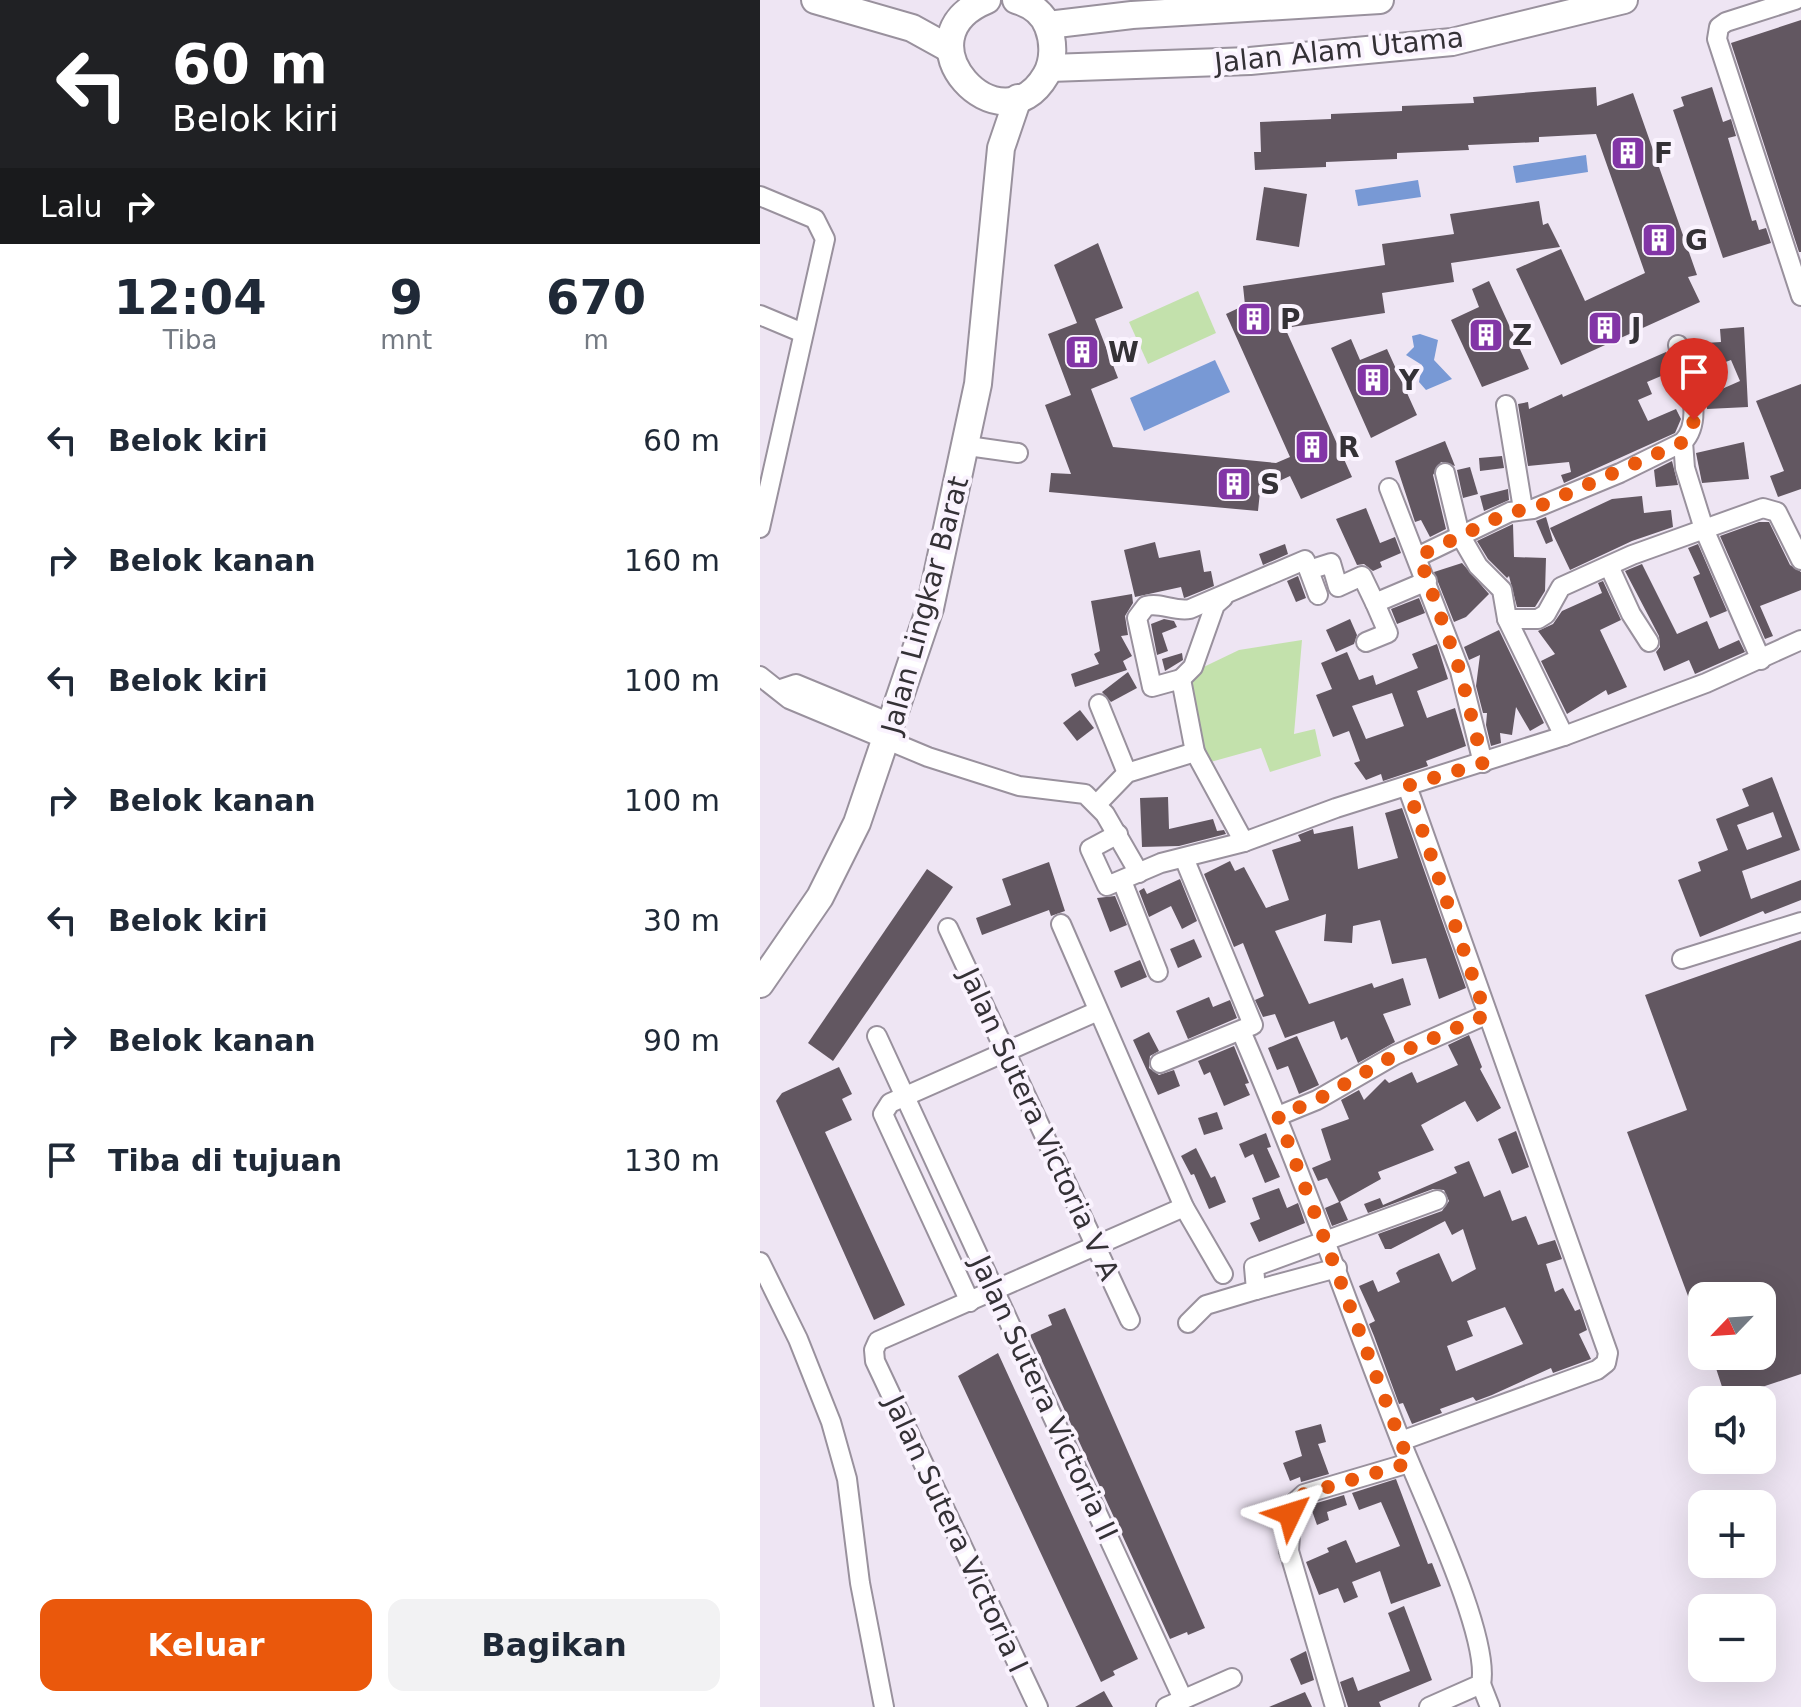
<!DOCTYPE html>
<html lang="id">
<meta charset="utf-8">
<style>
:root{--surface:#fff;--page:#f2f2f3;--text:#1f2937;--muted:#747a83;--accent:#ea580c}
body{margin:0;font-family:"DejaVu Sans",sans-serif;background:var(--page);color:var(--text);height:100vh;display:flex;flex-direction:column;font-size:30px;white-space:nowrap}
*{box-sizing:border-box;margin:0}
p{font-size:26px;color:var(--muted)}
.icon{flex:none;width:44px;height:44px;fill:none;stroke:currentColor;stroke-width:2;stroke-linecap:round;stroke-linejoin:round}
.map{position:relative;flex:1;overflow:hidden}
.side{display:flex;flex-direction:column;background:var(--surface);width:760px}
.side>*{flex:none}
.top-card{background:#202124;color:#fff;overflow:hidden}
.needle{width:52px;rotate:245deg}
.fabs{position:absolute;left:928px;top:1282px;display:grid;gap:16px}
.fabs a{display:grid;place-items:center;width:88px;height:88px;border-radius:16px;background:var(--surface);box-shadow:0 8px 32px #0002;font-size:40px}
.pin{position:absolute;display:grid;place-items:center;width:68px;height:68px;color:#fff;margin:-82px -34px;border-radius:50% 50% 50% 0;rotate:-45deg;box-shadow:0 0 8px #0007}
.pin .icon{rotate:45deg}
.me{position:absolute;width:88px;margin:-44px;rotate:49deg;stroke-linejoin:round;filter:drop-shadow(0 0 6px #0008)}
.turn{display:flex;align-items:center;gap:28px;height:168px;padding:0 40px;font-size:36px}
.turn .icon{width:104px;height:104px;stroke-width:2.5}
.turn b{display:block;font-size:56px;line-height:68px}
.then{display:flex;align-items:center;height:76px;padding:0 40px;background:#0003;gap:16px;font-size:30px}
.eta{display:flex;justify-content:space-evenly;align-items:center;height:136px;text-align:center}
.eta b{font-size:48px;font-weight:800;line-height:56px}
.primary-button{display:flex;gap:16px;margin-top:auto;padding:16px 40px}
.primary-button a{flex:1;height:92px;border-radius:16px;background:var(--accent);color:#fff;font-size:32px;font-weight:800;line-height:92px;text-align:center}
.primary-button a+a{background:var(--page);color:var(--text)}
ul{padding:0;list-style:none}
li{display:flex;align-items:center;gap:24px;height:120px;padding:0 40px}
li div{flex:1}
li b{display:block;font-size:30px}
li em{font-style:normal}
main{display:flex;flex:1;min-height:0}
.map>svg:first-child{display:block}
.green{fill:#c3e1ac}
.water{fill:#7899d5}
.building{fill:#625761;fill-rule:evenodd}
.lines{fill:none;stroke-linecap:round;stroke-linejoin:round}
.street-casing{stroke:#99919d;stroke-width:22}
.secondary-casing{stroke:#99919d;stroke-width:30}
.street{stroke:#fff;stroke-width:18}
.secondary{stroke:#fff;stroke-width:26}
.route{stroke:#ea580c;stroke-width:14;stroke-dasharray:0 25.2}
.labels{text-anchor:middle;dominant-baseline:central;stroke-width:8;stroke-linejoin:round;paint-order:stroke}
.street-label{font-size:28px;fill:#343136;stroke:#faf3fe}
.poi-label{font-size:28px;font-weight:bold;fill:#343136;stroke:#faf3fe;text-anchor:start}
</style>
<main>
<section class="side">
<div class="top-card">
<div class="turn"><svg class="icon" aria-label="left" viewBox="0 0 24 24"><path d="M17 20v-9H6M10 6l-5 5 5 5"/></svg><div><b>60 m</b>Belok kiri</div></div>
<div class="then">Lalu<svg class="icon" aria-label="right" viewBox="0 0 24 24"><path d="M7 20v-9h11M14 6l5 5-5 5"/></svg></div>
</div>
<div class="eta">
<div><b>12:04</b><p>Tiba</p></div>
<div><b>9</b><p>mnt</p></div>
<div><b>670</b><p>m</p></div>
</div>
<ul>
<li><svg class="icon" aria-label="left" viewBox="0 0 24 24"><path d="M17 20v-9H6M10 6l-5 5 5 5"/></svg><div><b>Belok kiri</b></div><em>60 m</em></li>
<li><svg class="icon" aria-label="right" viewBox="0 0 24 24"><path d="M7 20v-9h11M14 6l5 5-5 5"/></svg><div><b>Belok kanan</b></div><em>160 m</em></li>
<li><svg class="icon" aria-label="left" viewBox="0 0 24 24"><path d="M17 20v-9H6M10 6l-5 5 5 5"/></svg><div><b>Belok kiri</b></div><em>100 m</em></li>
<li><svg class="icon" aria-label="right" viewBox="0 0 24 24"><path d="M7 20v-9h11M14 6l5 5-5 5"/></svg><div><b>Belok kanan</b></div><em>100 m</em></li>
<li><svg class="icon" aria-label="left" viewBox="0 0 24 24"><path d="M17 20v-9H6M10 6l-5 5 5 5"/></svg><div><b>Belok kiri</b></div><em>30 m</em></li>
<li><svg class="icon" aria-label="right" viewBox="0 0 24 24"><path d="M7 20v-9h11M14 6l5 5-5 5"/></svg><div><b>Belok kanan</b></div><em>90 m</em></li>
<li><svg class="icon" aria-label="arrive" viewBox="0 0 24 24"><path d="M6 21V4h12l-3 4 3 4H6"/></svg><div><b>Tiba di tujuan</b></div><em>130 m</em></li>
</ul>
<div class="primary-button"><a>Keluar</a><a>Bagikan</a></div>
</section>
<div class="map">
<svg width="1041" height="1707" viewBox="0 0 1041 1707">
<rect width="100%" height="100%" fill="#eee5f3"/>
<g class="green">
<path d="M438,291L456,333L388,364L369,322Z"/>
<path d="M542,640L534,734L555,729L561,756L510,772L501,748L447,763L436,735L429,674L479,650Z"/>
</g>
<g class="water">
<path d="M826,155L828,172L756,183L753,166Z"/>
<path d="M658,180L661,197L598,206L595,190Z"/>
<path d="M660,334L678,340L674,360L692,379L666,390L659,382L662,365L646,355L654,347L652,336Z"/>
<path d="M455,360L470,392L384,431L370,398Z"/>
</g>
<g class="building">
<path d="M1041,20V252H1039L971,43Z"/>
<path d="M836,87L837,106L873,93L937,275L928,277L940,302L801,365L756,269L801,249L825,301L885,273L836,134L779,137V142L708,145L709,150L637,153V159L566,162V167L495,170L494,152H501L500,122L571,119V114L642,111V106L714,103L713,97Z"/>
<path d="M952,87L963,122L971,119L976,136L968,138L992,221L996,220L999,230L1006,228L1011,243L963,258L913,110L924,106L921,97Z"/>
<path d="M504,187L547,194L539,247L496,240Z"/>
<path d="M779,201L783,225L788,223L800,247L691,263L694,282L622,293L625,313L525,328L592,477L541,499L530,476L515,483L501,482L498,511L289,492L291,473L311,474L285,405L311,395L288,334L317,323L294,265L338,243L363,308L335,319L358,378L331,389L353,447L516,463L530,457L466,314L485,305L483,286L625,265L622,244L694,234L690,214Z"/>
<path d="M729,281L769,369L722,387L691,320L719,307L712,289Z"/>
<path d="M984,327L988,407L947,409L946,396L980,381L971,360L938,372L934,357L946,356L945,343L961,342L960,329Z"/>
<path d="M591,339L600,360L627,349L657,415L611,438L571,348Z"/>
<path d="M906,352L913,371L887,382L892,394L878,400L888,421L916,409L921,419L915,433L804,483L801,475L811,472L809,462L768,466L758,404L768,402L769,409L802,394L803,397Z"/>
<path d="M1041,384V489L1018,497L1010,476L1024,471L996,401Z"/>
<path d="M685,441L695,466L681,462L673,475L686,529L670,537L661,520L655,522L635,461Z"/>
<path d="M984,442L989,479L942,483L936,453Z"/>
<path d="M742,456L744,468L720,471L719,458Z"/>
<path d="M912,461L918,485L896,487L894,470Z"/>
<path d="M710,467L718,494L703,498L697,470Z"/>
<path d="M748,489L749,500L724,511L720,496Z"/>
<path d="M882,496L884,513L911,510L913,527L872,541L810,570L790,528L852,499Z"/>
<path d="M606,508L620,543L635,537L641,553L620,562L622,567L613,571L604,564L597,565L576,519Z"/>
<path d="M786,517L793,541L786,544L776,521Z"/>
<path d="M999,522H1009L1030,565L1041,572V590L1000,606L1013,636L1005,639L960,536Z"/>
<path d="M753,524L754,557L786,558L785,591L775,607H757L749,576L747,578L728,559L717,541Z"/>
<path d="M395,542L399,558L440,550L444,572L451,571L454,586L427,597L424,598L421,587L375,597L364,550Z"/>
<path d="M525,544L528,554L503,565L499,554Z"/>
<path d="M938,544L967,611L950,618L933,577L940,574L928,548Z"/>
<path d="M702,563L729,594L706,617L694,622L674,572Z"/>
<path d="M882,564L917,634L947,621L959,649L979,640L985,652L935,674L929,660L904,671L896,652L900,647L899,636L865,571Z"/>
<path d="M538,576L546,598L536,602L527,581Z"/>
<path d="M843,581L861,620L840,630L867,687L848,695L846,690L807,714L781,661L795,654L778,631L793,624L802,611L842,593L838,583Z"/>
<path d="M372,594L373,603L365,616L368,635L361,636L372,656L363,661L367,670L315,687L311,674L339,664L334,654L340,651L331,601Z"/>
<path d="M659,598L665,613L637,624L631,609Z"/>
<path d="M404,619L414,621L417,627L402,633L408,651L397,655L391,624Z"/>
<path d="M590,619L597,635L594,644L576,652L566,630Z"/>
<path d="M739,630L784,723L770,731L756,707L752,735L740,733L741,743L731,746L726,725L727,713H723L716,686L720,655L709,660L704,647Z"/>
<path d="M677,644L688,679L657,691L667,718L695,708L706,746L666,761L668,766L623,781L621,774L606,780L594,763L600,761L589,731L573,737L556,695L572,689L561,663L587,652L599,680L613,675L616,685L658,668L652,654ZM632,693L644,726L606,739L592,706Z"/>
<path d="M422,653L423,660L405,671L402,659Z"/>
<path d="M368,672L377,688L351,702L342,692Z"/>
<path d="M320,710L334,728L317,741L303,723Z"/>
<path d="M1012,777L1040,850L982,871L991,899L1041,880V900L1005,914L1003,911L940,937L918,880L941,871L938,862L968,850L956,819L989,806L982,789ZM1013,812L1022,837L987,850L977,825Z"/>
<path d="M408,797L409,829L453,819L457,831L464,830L466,834L419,846L382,847L380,798Z"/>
<path d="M642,808L706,988L679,999L666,958L632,964L620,920L593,926L592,943L564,941L566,914L515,931L549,1004L612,983L614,988L643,978L651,1005L623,1014L635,1042L598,1063L587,1037L581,1040L574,1021L525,1038L515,1014L503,1017L495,1000L504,996L483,943L474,947L444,874L470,861L475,871L484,867L506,908L529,900L512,850L541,841L538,835L553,829L554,834L593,826L598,869L638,858L625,813Z"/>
<path d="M289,862L305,911L291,916L289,910L222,935L216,918L251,905L242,879Z"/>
<path d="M167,869L193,887L73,1061L48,1043Z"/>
<path d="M420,879L437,921L422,929L411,906L389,917L379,891L384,888L387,894Z"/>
<path d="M355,896L367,925L350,932L337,898Z"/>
<path d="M434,939L442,957L418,968L410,949Z"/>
<path d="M1041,940V1374L966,1399L952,1356H1002V1292L942,1296L941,1331L867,1132L927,1110L885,995Z"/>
<path d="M380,960L387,977L361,988L354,971Z"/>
<path d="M449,997L453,1007L470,1000L477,1018L428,1039L416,1011Z"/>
<path d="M389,1032L399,1051L390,1056L389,1068L399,1075L414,1070L420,1086L398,1095L373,1040Z"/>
<path d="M709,1035L722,1067L720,1069L741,1108L717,1122L705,1101L661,1125L674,1150L618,1172L621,1179L580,1202L588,1220L572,1226L565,1208L579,1202L567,1178L558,1181L552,1168L571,1160L561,1129L589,1119L581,1100L599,1090L604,1100L625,1079L629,1083L652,1072L657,1083L698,1065L688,1045Z"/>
<path d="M537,1036L559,1085L539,1094L528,1066L517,1070L508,1048Z"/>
<path d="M474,1046L489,1083L485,1084L490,1095L464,1106L450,1072L444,1075L438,1061Z"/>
<path d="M79,1067L92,1094L82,1099L92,1120L65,1132L145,1305L114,1320L16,1101L22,1093Z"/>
<path d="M457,1112L463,1129L444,1135L438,1118Z"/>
<path d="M756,1131L769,1167L752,1174L738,1139Z"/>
<path d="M506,1133L511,1147L507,1148L520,1177L505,1183L493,1154L485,1158L479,1144Z"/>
<path d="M436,1148L451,1178L455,1176L466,1202L449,1209L434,1174L431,1175L421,1156Z"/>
<path d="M709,1161L724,1197L740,1190L752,1221L766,1216L778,1245L795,1240L802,1259L786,1264L795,1292L803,1288L815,1311L820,1309L827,1330L819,1334L831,1359L793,1373L791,1368L732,1395L716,1401L713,1397L680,1409L682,1413L652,1424L643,1403L639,1404L614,1336L609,1324L615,1321L599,1286L613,1280L618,1292L640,1282L636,1273L639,1270L679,1253L692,1282L716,1269L703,1229L692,1235L685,1221L631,1249H625L618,1234L682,1211L689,1201L684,1190L673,1189L608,1213L604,1204L620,1198L623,1205L697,1173L694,1167ZM745,1307L763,1344L696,1371L687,1346L713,1336L707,1321Z"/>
<path d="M519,1188L527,1208L538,1203L545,1223L499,1242L490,1223L500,1219L492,1198Z"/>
<path d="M305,1308L445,1628L428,1635L427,1632L410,1639L270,1335L292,1325L288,1315Z"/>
<path d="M238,1353L378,1659L353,1671L355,1675L341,1682L198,1376Z"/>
<path d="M561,1424L566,1442L558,1444L569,1474L541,1482L540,1477L530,1481L523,1463L542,1456L535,1431Z"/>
<path d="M636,1479L668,1564L672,1563L681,1586L631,1604L620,1571L592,1582L598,1597L584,1603L578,1588L559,1595L546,1562L569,1552L567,1548L586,1540L596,1563L640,1546L621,1502L599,1510L592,1493Z"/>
<path d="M584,1495L587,1505L567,1512L569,1520L557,1525L550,1505Z"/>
<path d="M644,1606L672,1680L619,1702L621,1707H588L580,1682L593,1677L598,1691L650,1671L628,1613Z"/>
<path d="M546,1651L554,1680L541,1685L530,1659Z"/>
<path d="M344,1691L353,1707H315Z"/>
<path d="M545,1692L552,1707H509Z"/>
</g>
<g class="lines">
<g class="street-casing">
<g id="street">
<path d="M1035,0L966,22L959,27L957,39L1041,296"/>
<path d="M0,196L55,219L65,239L0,528"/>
<path d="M0,315L43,333"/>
<path d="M918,345C925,374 946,418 923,442L925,468L944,529L1001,660"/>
<path d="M746,405L763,509"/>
<path d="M208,446L258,453"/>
<path d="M685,473L700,535L718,566L742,590L747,619L804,736"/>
<path d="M629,488L700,671L723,763"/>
<path d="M659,556L750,512L773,509L860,473L923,442"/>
<path d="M849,566L871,614L889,642"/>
<path d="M549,570L571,563L578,587L602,576L615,603L667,581"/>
<path d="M747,619H778L786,614L801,587L872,555L1003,508L1017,512L1041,560"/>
<path d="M606,642L628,633L615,603"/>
<path d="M0,676L29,699L168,757L259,786L325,794L345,814L379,873"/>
<path d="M421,679L433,667L455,605L463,598"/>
<path d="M21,689L36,684L133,724"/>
<path d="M339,704L367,773"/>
<path d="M337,804L367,773L435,752"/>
<path d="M358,834L330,849L347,886L401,863L484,842L576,808L804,736L946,683L1041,640"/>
<path d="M484,842L435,752L421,679L392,687L377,618L386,606C401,602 414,612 430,609L545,560L558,595"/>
<path d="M362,881L398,972"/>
<path d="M301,924L424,1207L463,1274"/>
<path d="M188,928L370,1320"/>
<path d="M922,959L1041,922"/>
<path d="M481,1031C540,1167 588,1306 642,1444C661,1493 731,1637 721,1684L669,1707"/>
<path d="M117,1036L423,1699"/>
<path d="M400,1063L493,1025L424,858"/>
<path d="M518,1116L557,1100L635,1055L726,1015"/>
<path d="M0,1262L38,1339L71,1422L87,1479L100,1583L124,1707"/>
<path d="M496,1290L577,1268"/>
<path d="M210,1302L123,1114L130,1103L338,1011"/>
<path d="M428,1323L446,1305L496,1290L494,1267L677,1200"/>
<path d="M641,1441L837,1370L846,1363L848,1353L647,786"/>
<path d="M721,1684L730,1707"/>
<path d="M278,1707L115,1361L114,1350L118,1341L424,1207"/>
<path d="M406,1707L472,1678"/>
<path d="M575,1707L529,1551L532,1505L544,1494L649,1463"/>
</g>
</g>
<g class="secondary-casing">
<g id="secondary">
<path d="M55,0L152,28L190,49"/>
<path d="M227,0C134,38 241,153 286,75C294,61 294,42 288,27C283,13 270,4 256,0"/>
<path d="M288,25L372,15L620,0"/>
<path d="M290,68L490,61L692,42L864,0"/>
<path d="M0,984L60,897L97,823L170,608L218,384L241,148L258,98"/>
</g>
</g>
<use href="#street" class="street"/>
<use href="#secondary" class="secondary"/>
</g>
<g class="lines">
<path class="route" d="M530,1514L532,1505L544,1494L649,1463L518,1116L557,1100L635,1055L726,1015L647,786L723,763L700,671L659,556L750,512L773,509L923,442L930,434L934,420"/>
</g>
<defs>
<g id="building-square" transform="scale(1.8)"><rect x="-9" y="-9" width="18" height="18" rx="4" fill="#8235a6" stroke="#faf3fe"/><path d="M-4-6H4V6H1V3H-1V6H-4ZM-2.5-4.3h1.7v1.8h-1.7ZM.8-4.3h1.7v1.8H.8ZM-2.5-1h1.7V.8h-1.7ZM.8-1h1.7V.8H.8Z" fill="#fff"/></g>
</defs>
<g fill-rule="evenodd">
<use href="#building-square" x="868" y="153"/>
<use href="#building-square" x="899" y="240"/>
<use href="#building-square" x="494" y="319"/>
<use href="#building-square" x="845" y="328"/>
<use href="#building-square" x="726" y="335"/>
<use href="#building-square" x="322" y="352"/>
<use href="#building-square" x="613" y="380"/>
<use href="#building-square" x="552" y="447"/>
<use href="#building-square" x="474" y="484"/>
</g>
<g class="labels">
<g class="street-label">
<text transform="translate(579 50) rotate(-6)">Jalan Alam Utama</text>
<text transform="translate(165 605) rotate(-75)">Jalan Lingkar Barat</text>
<text transform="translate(279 1124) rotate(65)">Jalan Sutera Victoria V A</text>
<text transform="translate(284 1398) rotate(65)">Jalan Sutera Victoria II</text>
<text transform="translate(196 1534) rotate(65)">Jalan Sutera Victoria I</text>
</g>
<g class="poi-label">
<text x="894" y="153">F</text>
<text x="925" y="240">G</text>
<text x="520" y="319">P</text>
<text x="871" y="328">J</text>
<text x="752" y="335">Z</text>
<text x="348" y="352">W</text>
<text x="639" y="380">Y</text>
<text x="578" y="447">R</text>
<text x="500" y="484">S</text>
</g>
</g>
</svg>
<div class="fabs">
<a><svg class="needle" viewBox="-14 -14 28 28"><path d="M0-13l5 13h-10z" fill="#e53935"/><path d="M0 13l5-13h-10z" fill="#747a83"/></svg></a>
<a><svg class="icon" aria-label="sound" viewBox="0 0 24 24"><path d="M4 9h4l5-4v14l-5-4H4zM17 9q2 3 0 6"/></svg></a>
<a>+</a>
<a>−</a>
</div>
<div class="pin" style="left:934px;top:420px;background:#d93025"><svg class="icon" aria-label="arrive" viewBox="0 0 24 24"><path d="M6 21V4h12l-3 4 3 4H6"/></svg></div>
<svg class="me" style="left:530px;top:1514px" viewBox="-20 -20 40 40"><path d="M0-17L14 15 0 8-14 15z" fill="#ea580c" stroke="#fff" stroke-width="4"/></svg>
</div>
</main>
